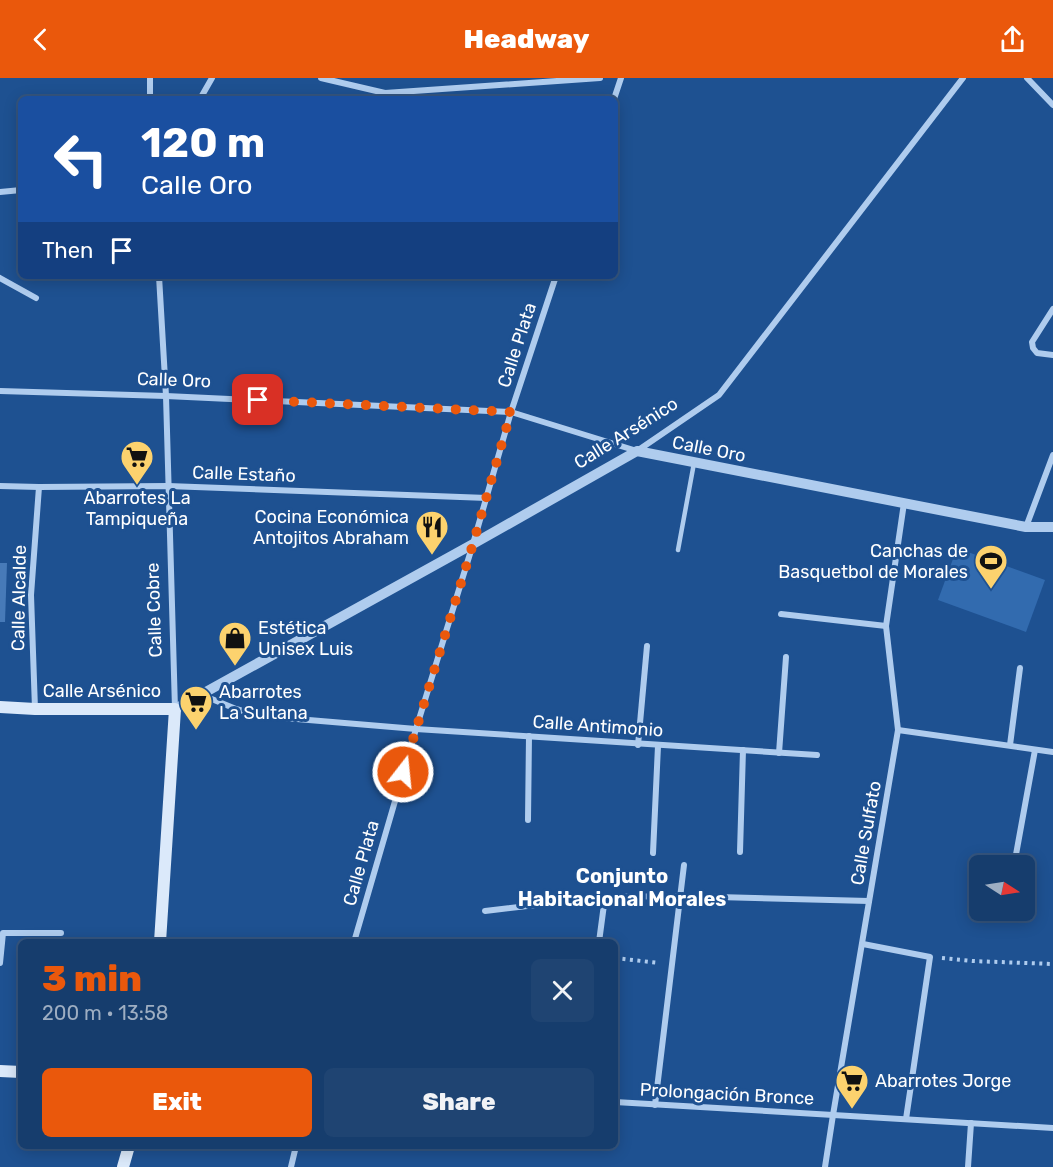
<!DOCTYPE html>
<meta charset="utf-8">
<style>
:root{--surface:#163d6d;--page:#1f4472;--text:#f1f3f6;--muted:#9eaec2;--line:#355680;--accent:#ea580c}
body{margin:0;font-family:Rubik,sans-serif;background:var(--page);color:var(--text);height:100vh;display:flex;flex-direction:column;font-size:22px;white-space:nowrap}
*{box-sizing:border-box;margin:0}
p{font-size:20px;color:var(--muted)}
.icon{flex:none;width:33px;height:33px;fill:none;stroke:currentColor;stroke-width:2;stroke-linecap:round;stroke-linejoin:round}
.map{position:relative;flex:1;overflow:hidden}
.drawer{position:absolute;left:18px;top:861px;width:600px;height:210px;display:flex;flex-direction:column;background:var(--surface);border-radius:9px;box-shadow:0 3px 15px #0003,0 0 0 2px var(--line)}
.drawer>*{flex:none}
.banner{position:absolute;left:18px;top:18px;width:600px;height:183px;border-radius:9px;box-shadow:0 3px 15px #0003,0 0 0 2px var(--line);background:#1a4fa0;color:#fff;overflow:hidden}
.needle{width:39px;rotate:102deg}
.buttons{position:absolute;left:969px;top:777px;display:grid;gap:12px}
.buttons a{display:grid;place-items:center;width:66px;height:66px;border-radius:9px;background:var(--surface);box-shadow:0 3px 15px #0003,0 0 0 2px var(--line);font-size:30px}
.pin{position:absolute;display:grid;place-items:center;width:51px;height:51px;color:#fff;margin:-26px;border-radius:12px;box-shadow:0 3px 9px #0006}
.me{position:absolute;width:66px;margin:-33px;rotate:16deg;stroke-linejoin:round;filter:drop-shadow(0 0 4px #0008)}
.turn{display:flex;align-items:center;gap:21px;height:126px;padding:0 24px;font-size:27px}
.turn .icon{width:78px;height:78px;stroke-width:2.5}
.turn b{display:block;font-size:42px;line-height:51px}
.then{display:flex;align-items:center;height:57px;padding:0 24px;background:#0003;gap:12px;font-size:22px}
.round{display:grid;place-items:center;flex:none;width:63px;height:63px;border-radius:9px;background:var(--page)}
.summary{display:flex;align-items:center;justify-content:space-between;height:102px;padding:0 24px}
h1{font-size:36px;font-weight:800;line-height:45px;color:var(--accent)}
.cta{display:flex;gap:12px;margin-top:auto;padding:12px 24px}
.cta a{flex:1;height:69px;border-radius:9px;background:var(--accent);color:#fff;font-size:24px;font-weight:800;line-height:69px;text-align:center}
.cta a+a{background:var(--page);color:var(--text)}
header{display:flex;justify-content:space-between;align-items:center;height:78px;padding:0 24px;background:var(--accent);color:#fff;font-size:27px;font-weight:800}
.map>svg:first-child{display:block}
.green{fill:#326baf}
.building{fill:#477ab8}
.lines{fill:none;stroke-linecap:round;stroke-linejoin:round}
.path{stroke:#afccee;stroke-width:4;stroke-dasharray:3 4.5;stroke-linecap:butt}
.service{stroke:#afccee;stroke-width:4.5}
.minor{stroke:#afccee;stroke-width:6}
.tertiary{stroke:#afccee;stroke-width:10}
.secondary{stroke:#dbe9fa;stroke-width:12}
.route{stroke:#ea580c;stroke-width:10;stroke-dasharray:0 18}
.labels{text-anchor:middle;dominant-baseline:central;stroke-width:6;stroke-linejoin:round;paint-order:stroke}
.street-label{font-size:18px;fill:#fff;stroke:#1e5191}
.poi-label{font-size:18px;fill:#fff;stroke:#1e5191;text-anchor:start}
.neighbourhood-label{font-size:20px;font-weight:bold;fill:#fff;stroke:#1e5191}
</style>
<header><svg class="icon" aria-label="back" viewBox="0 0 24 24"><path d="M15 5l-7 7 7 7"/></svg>Headway<svg class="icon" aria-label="share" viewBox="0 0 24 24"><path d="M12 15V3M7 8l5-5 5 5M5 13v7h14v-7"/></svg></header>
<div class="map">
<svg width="1053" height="1089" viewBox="0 0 1053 1089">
<rect width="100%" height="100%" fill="#1e5191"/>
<path class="green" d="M957,470L1045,502L1026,554L938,522Z"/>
<path class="building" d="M0,485H7L5,544H0Z"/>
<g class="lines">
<g class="path">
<path d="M615,880L659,885"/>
<path d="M942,880L972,883L1053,886"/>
</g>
<path class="service" d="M678,472L694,385"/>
<g class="minor">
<path d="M150,0V21"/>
<path d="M321,0L385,15L600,0"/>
<path d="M1027,0L1053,27"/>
<path d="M200,21L212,0"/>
<path d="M614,21L621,0"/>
<path d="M0,114L21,112"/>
<path d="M159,198L166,318L175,631"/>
<path d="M0,200L36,220"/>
<path d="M1053,231L1032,264L1033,270L1037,275L1053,277"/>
<path d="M0,313L166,318L511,334L637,373L719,317L963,0"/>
<path d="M0,408L39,409L168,408L487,420"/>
<path d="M1026,449L1053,377"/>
<path d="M781,536L886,548"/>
<path d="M202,617L236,631L261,638L416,651L817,677"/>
<path d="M35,631L31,517L39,409"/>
<path d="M898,652L1053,674"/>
<path d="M638,667L647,568"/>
<path d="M1010,667L1020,590"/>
<path d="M779,675L786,579"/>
<path d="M528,742L529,658"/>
<path d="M740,774L743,672"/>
<path d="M653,775L658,668"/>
<path d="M1015,782L1035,672"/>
<path d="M485,833L605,819L680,818L869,823"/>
<path d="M354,864L416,651L473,466L511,334L556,198"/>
<path d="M599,864L605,819"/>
<path d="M863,866L930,879L906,1041"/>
<path d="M0,885L3,855H61"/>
<path d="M615,1024L1053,1050"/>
<path d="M655,1027L684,787"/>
<path d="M291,1089L296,1068"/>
<path d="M825,1089L833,1037L898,652L886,548L904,425"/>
<path d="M968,1089L971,1045"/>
</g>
<path class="tertiary" d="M175,631L473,466L637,373L1026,449H1053"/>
<g class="secondary">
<path d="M0,629L35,631H175L160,864"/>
<path d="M0,993L21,994"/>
<path d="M123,1089L129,1068"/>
</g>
</g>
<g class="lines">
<path class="route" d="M258,322L511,334L473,466L403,694"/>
</g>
<defs>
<g id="supermarket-pin" transform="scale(1.725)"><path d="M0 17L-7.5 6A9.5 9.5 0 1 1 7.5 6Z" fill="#fcd26e" stroke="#1e5191"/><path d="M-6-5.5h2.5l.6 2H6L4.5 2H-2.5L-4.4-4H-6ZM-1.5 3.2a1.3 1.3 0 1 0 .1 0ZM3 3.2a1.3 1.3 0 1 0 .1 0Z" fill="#111"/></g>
<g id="restaurant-pin" transform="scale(1.725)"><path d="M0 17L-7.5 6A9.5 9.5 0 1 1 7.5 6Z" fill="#fcd26e" stroke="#1e5191"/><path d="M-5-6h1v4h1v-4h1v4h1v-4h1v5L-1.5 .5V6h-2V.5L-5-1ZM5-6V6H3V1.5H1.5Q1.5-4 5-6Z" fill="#111"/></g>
<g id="stadium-pin" transform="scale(1.725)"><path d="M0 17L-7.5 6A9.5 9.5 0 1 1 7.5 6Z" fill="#fcd26e" stroke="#1e5191"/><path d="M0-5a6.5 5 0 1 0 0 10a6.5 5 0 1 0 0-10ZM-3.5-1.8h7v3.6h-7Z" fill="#111"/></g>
<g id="shop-pin" transform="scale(1.725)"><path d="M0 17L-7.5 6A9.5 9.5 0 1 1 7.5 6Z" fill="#fcd26e" stroke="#1e5191"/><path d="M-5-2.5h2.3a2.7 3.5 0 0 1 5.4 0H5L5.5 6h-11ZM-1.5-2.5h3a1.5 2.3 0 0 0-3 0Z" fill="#111"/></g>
</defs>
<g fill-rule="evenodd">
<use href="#supermarket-pin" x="137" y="379"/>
<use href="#restaurant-pin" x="432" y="449"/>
<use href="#stadium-pin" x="991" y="483"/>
<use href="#shop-pin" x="235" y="560"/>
<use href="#supermarket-pin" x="196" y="624"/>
<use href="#supermarket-pin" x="852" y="1003"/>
</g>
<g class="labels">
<g class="street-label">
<text transform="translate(517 267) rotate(-72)">Calle Plata</text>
<text transform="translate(174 302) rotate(2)">Calle Oro</text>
<text transform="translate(626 355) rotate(-32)">Calle Arsénico</text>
<text transform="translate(709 371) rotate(11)">Calle Oro</text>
<text transform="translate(244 396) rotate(2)">Calle Estaño</text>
<text transform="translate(19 520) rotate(-89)">Calle Alcalde</text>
<text transform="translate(154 532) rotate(-92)">Calle Cobre</text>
<text x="102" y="613">Calle Arsénico</text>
<text transform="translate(598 648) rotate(4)">Calle Antimonio</text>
<text transform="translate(866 755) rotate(-80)">Calle Sulfato</text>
<text transform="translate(361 785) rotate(-74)">Calle Plata</text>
<text transform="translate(727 1016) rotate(3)">Prolongación Bronce</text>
</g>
<g class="poi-label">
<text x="137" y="420" text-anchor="middle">Abarrotes La<tspan x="137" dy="21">Tampiqueña</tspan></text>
<text x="409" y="439" text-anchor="end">Cocina Económica<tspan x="409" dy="21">Antojitos Abraham</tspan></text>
<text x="968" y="473" text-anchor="end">Canchas de<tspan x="968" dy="21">Basquetbol de Morales</tspan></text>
<text x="258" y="550">Estética<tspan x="258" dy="21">Unisex Luis</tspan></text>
<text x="219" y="614">Abarrotes<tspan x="219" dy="21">La Sultana</tspan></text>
<text x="875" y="1003">Abarrotes Jorge</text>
</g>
<g class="neighbourhood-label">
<text x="622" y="798">Conjunto<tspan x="622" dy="23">Habitacional Morales</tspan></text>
</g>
</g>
</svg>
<div class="buttons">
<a><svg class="needle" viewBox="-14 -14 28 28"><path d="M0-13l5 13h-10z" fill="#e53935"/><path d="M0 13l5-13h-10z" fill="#9eaec2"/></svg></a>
</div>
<div class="pin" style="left:258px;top:322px;background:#d93025"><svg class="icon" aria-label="arrive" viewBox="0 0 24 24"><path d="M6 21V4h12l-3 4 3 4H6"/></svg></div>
<svg class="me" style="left:403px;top:694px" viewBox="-20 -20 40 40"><circle r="17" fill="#ea580c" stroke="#fff" stroke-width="3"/><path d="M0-11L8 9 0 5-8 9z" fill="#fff"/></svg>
<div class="banner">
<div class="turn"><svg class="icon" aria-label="left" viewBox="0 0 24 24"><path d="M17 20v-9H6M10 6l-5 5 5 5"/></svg><div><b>120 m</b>Calle Oro</div></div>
<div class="then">Then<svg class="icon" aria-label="arrive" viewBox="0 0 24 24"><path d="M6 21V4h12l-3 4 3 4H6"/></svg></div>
</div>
<section class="drawer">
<div class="summary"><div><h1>3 min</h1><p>200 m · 13:58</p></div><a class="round"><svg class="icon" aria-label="close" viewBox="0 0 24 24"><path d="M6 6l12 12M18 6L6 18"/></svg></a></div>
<div class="cta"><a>Exit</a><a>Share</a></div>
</section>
</div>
